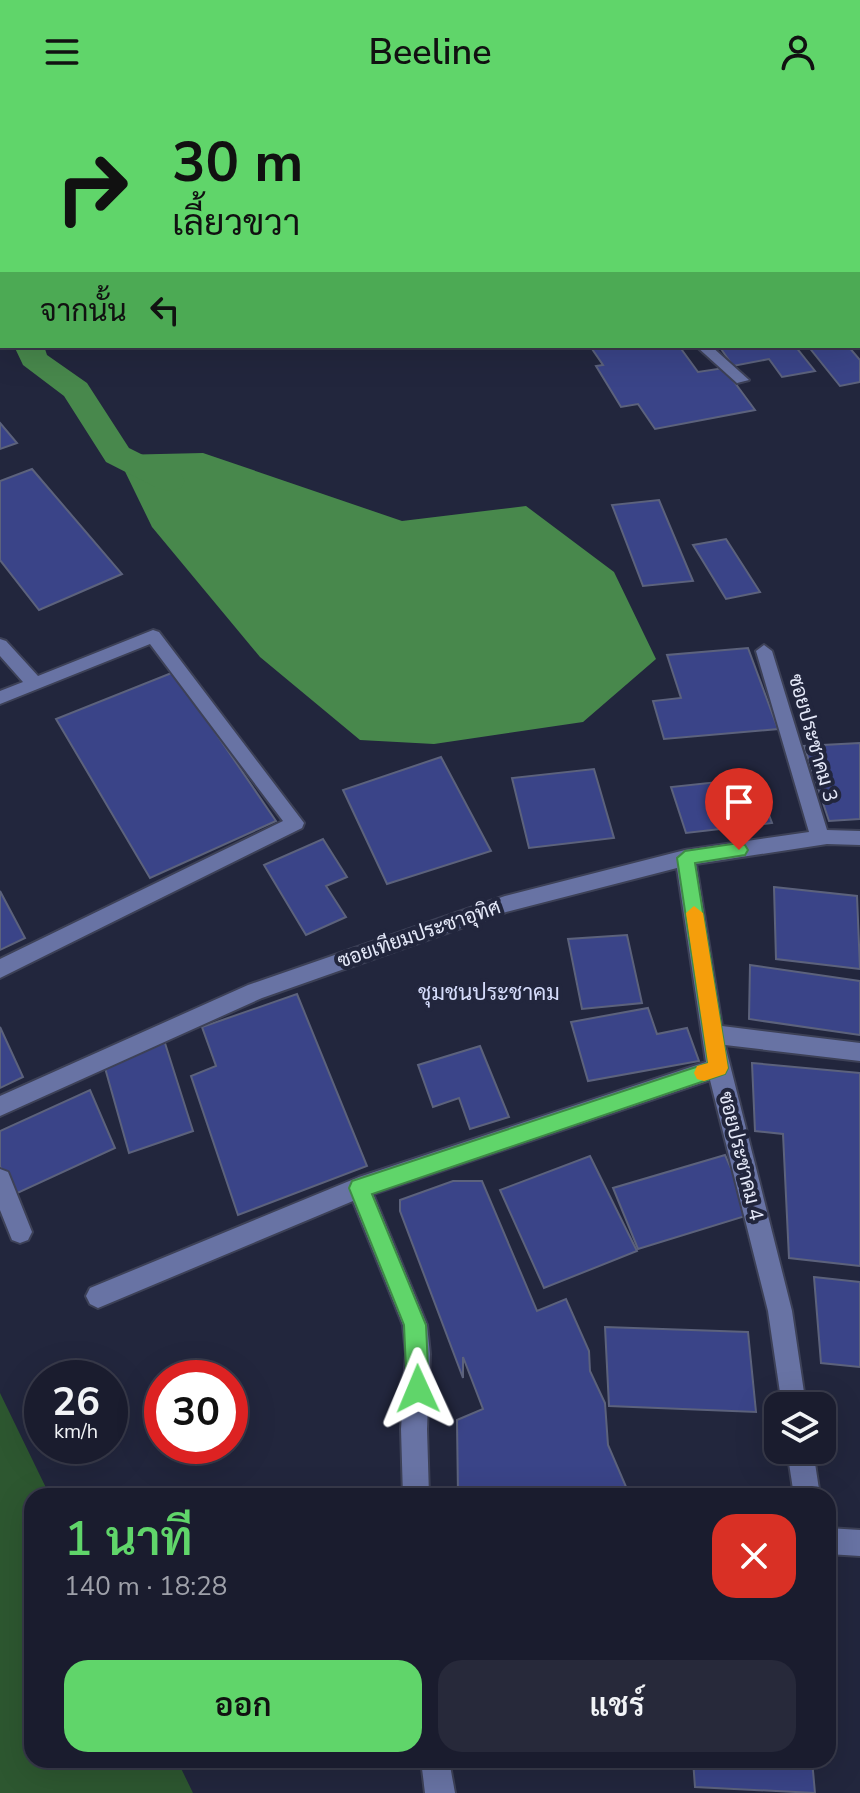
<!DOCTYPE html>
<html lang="th">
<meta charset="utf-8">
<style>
:root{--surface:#1a1c2e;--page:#27293a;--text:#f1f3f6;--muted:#9fa1aa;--line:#383a4a;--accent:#60d56a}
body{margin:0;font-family:"Nunito Sans",Sarabun,sans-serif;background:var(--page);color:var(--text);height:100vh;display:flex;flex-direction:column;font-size:30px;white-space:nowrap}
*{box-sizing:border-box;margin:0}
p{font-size:26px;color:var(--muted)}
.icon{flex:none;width:44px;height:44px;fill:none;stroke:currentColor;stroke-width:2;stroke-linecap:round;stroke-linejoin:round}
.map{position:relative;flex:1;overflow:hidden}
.side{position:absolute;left:24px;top:1384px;width:812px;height:280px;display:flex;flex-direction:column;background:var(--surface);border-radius:24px;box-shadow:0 8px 32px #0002,0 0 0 2px var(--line)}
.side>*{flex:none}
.top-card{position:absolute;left:0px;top:0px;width:860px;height:244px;box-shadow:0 8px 32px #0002,0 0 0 2px var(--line);background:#60d56a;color:#111;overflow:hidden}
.buttons{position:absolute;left:764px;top:1288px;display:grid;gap:16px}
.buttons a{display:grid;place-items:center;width:72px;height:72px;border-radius:16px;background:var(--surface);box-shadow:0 8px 32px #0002,0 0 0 2px var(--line);font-size:40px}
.speed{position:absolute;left:24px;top:1256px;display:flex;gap:16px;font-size:40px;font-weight:700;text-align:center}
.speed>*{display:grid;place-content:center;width:104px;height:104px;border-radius:50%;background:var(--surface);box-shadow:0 8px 32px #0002,0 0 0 2px var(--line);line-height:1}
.speed small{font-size:20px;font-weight:400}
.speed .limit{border:12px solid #d22;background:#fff;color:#111}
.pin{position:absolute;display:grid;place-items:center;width:68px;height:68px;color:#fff;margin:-82px -34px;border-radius:50% 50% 50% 0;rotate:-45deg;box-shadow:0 0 8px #0007}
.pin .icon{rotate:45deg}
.me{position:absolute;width:88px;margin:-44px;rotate:359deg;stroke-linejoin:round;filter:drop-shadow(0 0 6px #0008)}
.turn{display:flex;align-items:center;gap:28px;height:168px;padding:0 40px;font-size:36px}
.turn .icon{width:104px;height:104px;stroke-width:2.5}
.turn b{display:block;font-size:56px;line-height:68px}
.then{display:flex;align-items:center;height:76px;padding:0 40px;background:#0003;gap:16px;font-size:30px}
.round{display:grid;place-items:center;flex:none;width:84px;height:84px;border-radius:24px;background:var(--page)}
.head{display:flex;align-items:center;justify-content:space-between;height:136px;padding:0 40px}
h1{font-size:48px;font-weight:600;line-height:60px;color:var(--accent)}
.button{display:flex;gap:16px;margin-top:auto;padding:16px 40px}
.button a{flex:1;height:92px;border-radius:24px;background:var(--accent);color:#111;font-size:32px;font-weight:600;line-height:92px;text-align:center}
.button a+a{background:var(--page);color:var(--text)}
header{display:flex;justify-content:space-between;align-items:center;height:104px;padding:0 40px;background:var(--accent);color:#111;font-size:36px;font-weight:600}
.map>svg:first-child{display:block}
.green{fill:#2d5730}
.water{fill:#48884c}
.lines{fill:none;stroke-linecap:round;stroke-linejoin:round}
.canal{fill:#48884c;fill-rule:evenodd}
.building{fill:#3a4488;stroke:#5c627c;stroke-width:2}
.minor-casing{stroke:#3d4157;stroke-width:4}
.minor{fill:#6873a4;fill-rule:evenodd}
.route{fill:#60d56a;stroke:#3e8a45;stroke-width:2}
.slow{fill:#f59e0b}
.labels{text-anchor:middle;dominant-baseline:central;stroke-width:8;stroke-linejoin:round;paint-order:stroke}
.street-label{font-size:20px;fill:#e5e9f9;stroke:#22263d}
.neighbourhood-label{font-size:22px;fill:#d5dcfb;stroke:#22263d}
</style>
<header><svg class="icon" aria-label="menu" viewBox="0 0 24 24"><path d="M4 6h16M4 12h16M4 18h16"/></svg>Beeline<svg class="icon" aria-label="person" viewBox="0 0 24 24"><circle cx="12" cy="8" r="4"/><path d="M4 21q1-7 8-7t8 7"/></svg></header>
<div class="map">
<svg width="860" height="1689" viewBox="0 0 860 1689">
<rect width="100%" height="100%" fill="#22263d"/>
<path class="green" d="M0,1289L50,1392H32V1656H177L193,1689H0Z"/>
<path class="water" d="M203,349L402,417L526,402L614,468L656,555L583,618L434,640L360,636L260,553L152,423L117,351Z"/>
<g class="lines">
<g class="canal">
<path d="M0,193L2,194V213L0,212Z"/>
<path d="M14,242H44L47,251L87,279L129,344L181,370L185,377L181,384L169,387L157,384L106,358L64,292L23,261Z"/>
</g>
</g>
<g class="building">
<rect x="10" y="0" width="101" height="2"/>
<path d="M590,242H679L698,268L724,264L755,306L655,325L638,300L621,303L596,262L603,261Z"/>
<path d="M719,242H795L815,267L782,273L769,255L733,262Z"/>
<path d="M808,242H848L860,256V278L840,282Z"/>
<path d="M0,319L17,339L0,345Z"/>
<path d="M32,365L122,470L39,506L0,456V377Z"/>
<path d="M659,396L693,477L643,482L612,401Z"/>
<path d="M726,435L760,488L726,495L693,441Z"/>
<path d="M748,544L778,625L664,635L653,597L681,594L667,551Z"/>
<path d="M174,568L276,717L150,774L56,615Z"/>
<path d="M860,639V715L829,717L804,642Z"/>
<path d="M441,653L491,747L387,780L343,686Z"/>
<path d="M594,665L614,734L529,744L512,674Z"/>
<path d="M755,674L772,719L686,729L671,683Z"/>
<path d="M323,735L347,773L326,782L346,813L306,831L264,761Z"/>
<path d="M774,783L857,792L860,865L776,855Z"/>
<path d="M0,787L25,834L0,846Z"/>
<path d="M627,831L642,899L582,905L568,835Z"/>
<path d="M750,861L860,877V931L749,915Z"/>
<path d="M297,890L367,1062L238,1111L191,972L216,962L202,923Z"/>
<path d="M648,904L657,930L687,924L699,957L588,977L571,918Z"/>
<path d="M0,923L23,973L0,984Z"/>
<path d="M164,936L193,1027L129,1049L103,957Z"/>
<path d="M480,942L509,1013L470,1025L459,994L433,1003L418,961Z"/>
<path d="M752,959L860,969V1162L789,1154L783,1030L755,1027Z"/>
<path d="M90,986L115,1044L11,1092L0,1062V1027Z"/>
<path d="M725,1051L752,1110L638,1145L613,1084Z"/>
<path d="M590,1052L637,1147L544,1184L500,1086Z"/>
<path d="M453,1077H482L537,1207L566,1195L589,1247L590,1267L605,1299L608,1341L630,1392H458L457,1316L483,1305L463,1253V1274L400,1107V1096Z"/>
<path d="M814,1173L860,1178V1263L821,1259Z"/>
<path d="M605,1223L748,1228L756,1308L609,1302Z"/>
<path d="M454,1656H555V1662L454,1665Z"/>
<path d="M693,1656H812L815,1689L695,1683Z"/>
</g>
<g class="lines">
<g class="minor-casing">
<g id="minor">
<path d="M115,0H125L126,2H116Z"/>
<rect x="230" y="0" width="10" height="2"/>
<rect x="359" y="0" width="10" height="2"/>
<rect x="490" y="0" width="10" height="2"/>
<path d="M713,0H726L727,2H714Z"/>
<rect x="858" y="68" width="2" height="6"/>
<rect x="0" y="133" width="2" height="8"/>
<path d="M696,242H711L749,276L737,279Z"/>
<path d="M153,526L159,528L304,719L302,724L0,874V855L283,717L150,540L0,600V587L23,578L0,552V535L6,537L38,572Z"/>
<path d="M764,541L772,547L827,726L860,727V741L827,740L696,760L722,922L860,939V957L725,941L792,1207L806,1302H782L768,1207L710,976L373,1090L427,1221L430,1250L427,1325L429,1392H403L401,1325L406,1250L403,1221L353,1097L98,1204L90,1200L86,1192L90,1184L359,1073L706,958L677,764L506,808L262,894L0,1012V992L248,881L505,792L685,746L809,728L756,547Z"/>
<path d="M0,1065L8,1068L32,1128L28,1136L20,1139L12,1136L0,1106Z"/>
<path d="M787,1346H813L820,1392H794Z"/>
<path d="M828,1424L860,1426V1452L828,1450Z"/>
<path d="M421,1656H449L455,1689H425Z"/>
</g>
</g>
<use href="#minor" class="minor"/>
</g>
<path class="route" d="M739,739L745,741L748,746L745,751L695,759L728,964L725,970L372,1090L426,1221L429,1285L426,1293L418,1296L410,1293L407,1285L404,1221L349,1084L352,1077L708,959L677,754L685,747Z"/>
<path class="slow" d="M694,802L703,809L728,964L725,970L704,977L697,975L694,969L697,962L708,959L686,809Z"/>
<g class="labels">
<g class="street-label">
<text transform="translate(813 634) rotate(74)">ซอยประชาคม 3</text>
<text transform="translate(419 830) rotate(-19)">ซอยเทียมประชาอุทิศ</text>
<text transform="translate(741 1052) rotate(76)">ซอยประชาคม 4</text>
</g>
<g class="neighbourhood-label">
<text x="489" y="889">ชุมชนประชาคม</text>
</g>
</g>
</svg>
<div class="buttons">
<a><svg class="icon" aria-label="layers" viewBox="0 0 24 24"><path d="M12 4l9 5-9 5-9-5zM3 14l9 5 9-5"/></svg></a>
</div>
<div class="speed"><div>26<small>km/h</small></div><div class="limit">30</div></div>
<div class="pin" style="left:739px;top:746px;background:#d93025"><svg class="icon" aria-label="arrive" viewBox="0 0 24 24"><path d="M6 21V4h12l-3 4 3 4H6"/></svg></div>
<svg class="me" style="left:418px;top:1285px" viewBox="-20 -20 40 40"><path d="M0-17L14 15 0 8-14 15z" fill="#60d56a" stroke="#fff" stroke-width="4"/></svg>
<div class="top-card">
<div class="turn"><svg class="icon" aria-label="right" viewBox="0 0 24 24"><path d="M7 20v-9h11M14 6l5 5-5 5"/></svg><div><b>30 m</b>เลี้ยวขวา</div></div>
<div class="then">จากนั้น<svg class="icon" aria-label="left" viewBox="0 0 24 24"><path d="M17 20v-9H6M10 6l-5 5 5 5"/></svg></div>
</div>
<section class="side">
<div class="head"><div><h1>1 นาที</h1><p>140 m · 18:28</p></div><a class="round" style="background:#d93025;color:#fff"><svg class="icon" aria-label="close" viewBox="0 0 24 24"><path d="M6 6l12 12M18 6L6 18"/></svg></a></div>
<div class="button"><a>ออก</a><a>แชร์</a></div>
</section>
</div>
